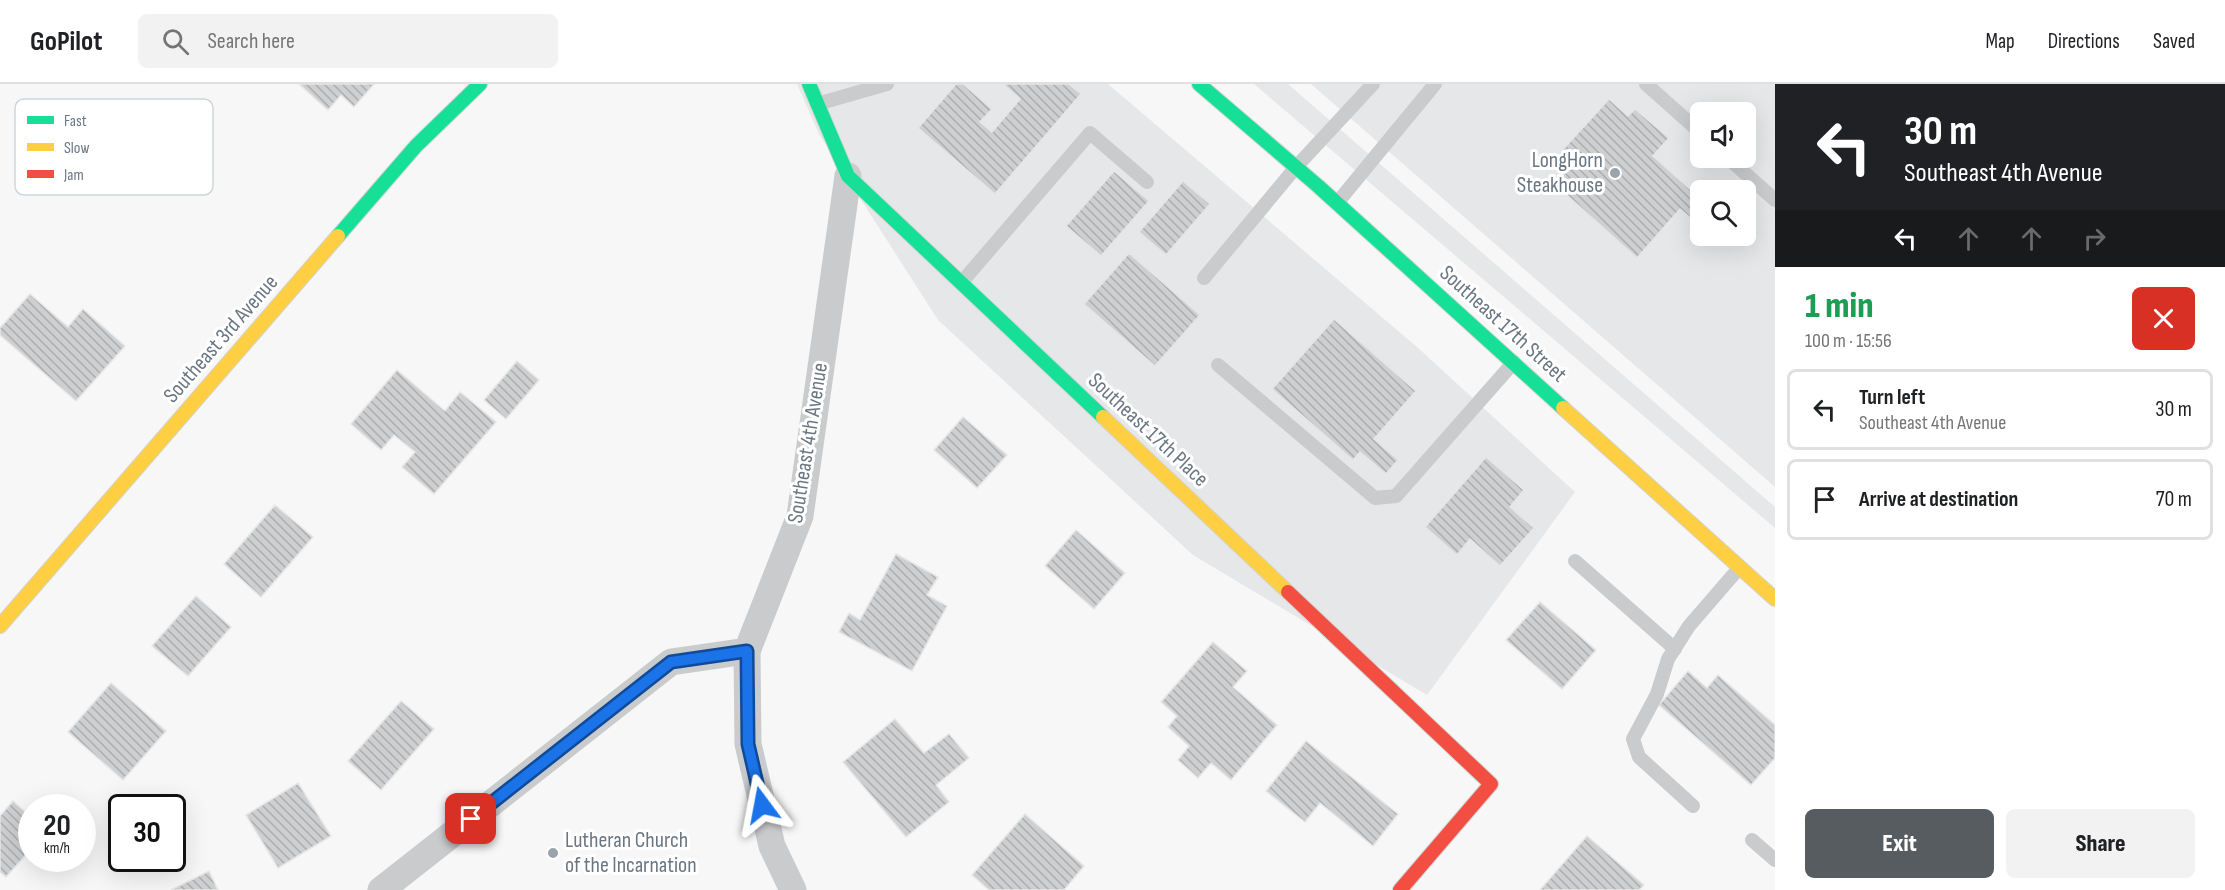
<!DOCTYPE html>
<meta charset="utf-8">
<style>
:root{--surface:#fff;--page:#f2f2f2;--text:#202124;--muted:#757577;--line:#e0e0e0;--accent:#575c61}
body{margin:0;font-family:"Sofia Sans Condensed",sans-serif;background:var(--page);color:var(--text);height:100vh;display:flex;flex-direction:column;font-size:22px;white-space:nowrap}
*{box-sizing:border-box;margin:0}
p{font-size:20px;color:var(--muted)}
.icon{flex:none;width:33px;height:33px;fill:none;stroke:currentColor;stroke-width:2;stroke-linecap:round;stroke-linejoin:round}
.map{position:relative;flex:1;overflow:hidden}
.details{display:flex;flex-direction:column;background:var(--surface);width:450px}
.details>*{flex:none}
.top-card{background:#202124;color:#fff;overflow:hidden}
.buttons{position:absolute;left:1690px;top:18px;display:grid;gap:12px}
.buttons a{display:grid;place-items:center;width:66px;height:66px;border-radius:9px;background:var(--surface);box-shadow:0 6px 24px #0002;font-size:30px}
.speed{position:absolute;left:18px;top:710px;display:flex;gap:12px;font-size:30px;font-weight:700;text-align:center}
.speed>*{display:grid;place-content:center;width:78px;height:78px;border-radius:50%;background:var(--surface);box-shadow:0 6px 24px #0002;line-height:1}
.speed small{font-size:15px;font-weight:400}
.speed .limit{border:3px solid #111;border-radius:9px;background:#fff;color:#111}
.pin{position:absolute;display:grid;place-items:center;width:51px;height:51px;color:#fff;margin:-26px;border-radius:12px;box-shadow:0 3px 9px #0006}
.me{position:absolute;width:66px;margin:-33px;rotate:347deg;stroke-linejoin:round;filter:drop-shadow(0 0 4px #0008)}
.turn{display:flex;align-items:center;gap:21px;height:126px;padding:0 30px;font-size:27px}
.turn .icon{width:78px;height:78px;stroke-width:2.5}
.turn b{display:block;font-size:42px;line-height:51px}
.lanes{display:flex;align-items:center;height:57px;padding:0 30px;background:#0003;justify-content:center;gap:30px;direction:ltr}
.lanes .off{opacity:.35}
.round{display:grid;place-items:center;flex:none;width:63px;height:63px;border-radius:9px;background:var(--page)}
.headline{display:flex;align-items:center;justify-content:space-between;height:102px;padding:0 30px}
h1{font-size:36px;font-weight:800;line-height:45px;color:#1e9e55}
.button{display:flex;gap:12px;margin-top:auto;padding:12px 30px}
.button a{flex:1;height:69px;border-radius:9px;background:var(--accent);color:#fff;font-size:24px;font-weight:800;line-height:69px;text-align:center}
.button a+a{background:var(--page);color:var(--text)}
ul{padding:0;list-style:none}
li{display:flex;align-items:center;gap:18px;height:81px;margin:0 12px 9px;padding:0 18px;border:3px solid var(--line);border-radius:9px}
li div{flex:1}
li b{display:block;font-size:22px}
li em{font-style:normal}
header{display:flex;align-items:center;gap:36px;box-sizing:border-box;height:84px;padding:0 30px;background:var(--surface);border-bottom:2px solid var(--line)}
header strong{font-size:28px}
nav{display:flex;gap:33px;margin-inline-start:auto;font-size:21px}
.search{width:420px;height:54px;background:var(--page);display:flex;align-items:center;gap:15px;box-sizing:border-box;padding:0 21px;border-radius:9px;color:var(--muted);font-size:22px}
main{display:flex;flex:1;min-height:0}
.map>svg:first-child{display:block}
.built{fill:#e6e7e8;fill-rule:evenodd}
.building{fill:url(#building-back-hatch);stroke:#e6e6e6;stroke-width:1.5}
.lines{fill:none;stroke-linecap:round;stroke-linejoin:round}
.fast-casing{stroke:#d3d4d4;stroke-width:16}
.slow-casing{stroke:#d3d4d4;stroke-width:16}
.jam-casing{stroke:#d3d4d4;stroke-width:16}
.lane{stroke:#cacbcc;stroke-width:14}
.street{stroke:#cacbcc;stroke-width:27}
.fast{stroke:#16e098;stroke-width:14}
.slow{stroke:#ffcf43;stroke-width:14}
.jam{stroke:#f24e42;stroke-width:14}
.route-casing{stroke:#114b97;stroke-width:15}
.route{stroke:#1a73e8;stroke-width:10}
.poi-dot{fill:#9ba4ac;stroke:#fff;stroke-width:2}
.labels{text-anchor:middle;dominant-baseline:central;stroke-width:6;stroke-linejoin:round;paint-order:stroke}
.poi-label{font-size:22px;fill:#6a7783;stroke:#fff;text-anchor:end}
.street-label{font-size:22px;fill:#6a7783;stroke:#fff}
.key{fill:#fff;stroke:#d2d6da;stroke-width:1.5}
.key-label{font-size:16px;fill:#6a7783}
</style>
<header>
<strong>GoPilot</strong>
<div class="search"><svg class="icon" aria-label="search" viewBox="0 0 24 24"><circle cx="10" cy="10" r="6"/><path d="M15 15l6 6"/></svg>Search here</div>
<nav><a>Map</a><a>Directions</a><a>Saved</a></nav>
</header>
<main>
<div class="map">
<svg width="1775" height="806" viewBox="0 0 1775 806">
<defs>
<pattern id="building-back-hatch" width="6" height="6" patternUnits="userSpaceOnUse" patternTransform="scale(1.5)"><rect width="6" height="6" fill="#cecfd0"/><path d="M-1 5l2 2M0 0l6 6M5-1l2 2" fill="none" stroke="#abadae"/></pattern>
</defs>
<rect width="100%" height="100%" fill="#f7f7f7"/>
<g class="built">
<path d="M797,0H1108L1417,263L1575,408L1427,611L1193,471L938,236L819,50Z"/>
<path d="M1254,0H1288L1775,423V444Z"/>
<path d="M1311,0H1775V403ZM1701,28H1746V74H1701ZM1701,106H1746V152H1701Z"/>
</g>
<g class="building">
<path d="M299,0H374L354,23L341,11L328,26Z"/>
<path d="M956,0H963L992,25L980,38L992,48L1020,15L1003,0H1069L1081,10L995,110L918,44Z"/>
<path d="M1609,15L1628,32L1635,25L1669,54L1653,72L1701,115V131L1695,138L1680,125L1637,174L1560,105L1557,72Z"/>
<path d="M1114,87L1149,117L1101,172L1066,142Z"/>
<path d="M1183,97L1210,120L1166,171L1139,148Z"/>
<path d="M1129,169L1200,231L1155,282L1084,220Z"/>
<path d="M30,210L68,243L83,225L125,262L76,317L0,251V244Z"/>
<path d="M1334,235L1416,307L1374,355L1398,376L1386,390L1360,368L1353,376L1272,305Z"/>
<path d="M517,277L539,296L506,335L484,316Z"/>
<path d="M397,286L445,327L460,308L496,338L434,410L402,383L415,368L394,351L381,366L351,340Z"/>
<path d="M963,333L1007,371L977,404L934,366Z"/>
<path d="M1486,373L1524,406L1510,423L1534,444L1500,482L1470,455L1457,471L1425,443Z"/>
<path d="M275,421L313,453L261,513L224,480Z"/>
<path d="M1076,446L1125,489L1094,525L1045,482Z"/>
<path d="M896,470L938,493L927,511L947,522L912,587L839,548L849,529L860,536Z"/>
<path d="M196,512L231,543L188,592L152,562Z"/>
<path d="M1540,518L1596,566L1562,605L1506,556Z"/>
<path d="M1213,558L1247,587L1233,603L1277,641L1231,696L1211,679L1198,694L1178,676L1189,662L1168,643L1177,632L1161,618Z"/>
<path d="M1688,587L1707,604L1718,591L1775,641V674L1751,701L1659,621Z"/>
<path d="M111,599L166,647L123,696L68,648Z"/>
<path d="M401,617L434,645L381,706L348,677Z"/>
<path d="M895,635L924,669L949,650L969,674L936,701L949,718L906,753L843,678Z"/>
<path d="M1306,657L1398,730L1373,762L1320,719L1305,738L1266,707Z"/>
<path d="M298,699L331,752L278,784L246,731Z"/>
<path d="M13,717L32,734V764L6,793L0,788V732Z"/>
<path d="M1025,730L1084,782L1064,806H989L972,791Z"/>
<path d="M1587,752L1644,801L1639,806H1540Z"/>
<path d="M209,787L218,806H171Z"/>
</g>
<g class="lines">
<g class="fast-casing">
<g id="fast">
<path d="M809,0L848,92L1103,333"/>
<path d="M1199,0L1318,102L1563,324"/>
<path d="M338,152L416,62L480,0"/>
</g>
</g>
<g class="slow-casing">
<g id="slow">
<path d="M1563,324L1775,515"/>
<path d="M1103,333L1288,508"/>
<path d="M0,542L338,152"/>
</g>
</g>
<g class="jam-casing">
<path id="jam" d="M1288,508L1491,700L1400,806"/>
</g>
<g class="lane">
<path d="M1646,0L1701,49"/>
<path d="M817,20L887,0"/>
<path d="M1728,74L1775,116"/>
<path d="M1337,119L1435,0"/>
<path d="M1204,194L1296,83L1373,0"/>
<path d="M961,199L1090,49L1147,98"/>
<path d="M1218,281L1375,414L1396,412L1514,278"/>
<path d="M1575,477L1675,565"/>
<path d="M1693,722L1639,673L1633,655L1657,610L1668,575L1689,542L1740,483"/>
<path d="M1752,756L1775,776"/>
</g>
<g class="street">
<path d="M747,567L748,660L772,762L793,806"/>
<path d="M381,806L671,578L747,567L800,432L848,92"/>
</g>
<use href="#fast" class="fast"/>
<use href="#slow" class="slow"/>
<use href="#jam" class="jam"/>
</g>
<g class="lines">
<g class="route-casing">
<path id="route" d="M471,735L671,578L747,567L748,660L762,721"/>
</g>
<use href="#route" class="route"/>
</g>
<g class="poi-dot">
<circle cx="1615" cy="89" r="6"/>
<circle cx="553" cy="769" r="6"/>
</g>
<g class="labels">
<g class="poi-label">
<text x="1603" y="76">LongHorn<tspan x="1603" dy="25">Steakhouse</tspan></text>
<text x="565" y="756" text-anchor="start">Lutheran Church<tspan x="565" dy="25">of the Incarnation</tspan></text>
</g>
<g class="street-label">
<text transform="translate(1503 240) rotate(42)">Southeast 17th Street</text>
<text transform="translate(221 255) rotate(-49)">Southeast 3rd Avenue</text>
<text transform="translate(1148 346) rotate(43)">Southeast 17th Place</text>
<text transform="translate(808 359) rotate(-81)">Southeast 4th Avenue</text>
</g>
</g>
<rect x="15" y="15" width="198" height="96" rx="9" class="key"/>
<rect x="27" y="32" width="27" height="8" fill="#16e098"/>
<rect x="27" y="59" width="27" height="8" fill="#ffcf43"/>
<rect x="27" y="86" width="27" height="8" fill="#f24e42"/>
<g class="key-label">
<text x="64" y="42">Fast</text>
<text x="64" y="69">Slow</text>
<text x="64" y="96">Jam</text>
</g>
</svg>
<div class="buttons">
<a><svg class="icon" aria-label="sound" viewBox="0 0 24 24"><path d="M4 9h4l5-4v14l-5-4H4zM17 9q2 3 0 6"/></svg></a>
<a><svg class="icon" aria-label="search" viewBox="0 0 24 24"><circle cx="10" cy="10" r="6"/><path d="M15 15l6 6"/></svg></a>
</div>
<div class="speed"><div>20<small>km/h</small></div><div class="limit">30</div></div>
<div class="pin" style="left:471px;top:735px;background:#d93025"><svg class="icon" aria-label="arrive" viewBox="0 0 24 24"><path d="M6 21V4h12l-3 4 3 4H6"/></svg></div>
<svg class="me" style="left:762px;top:721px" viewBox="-20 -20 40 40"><path d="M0-17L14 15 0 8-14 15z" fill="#1a73e8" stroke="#fff" stroke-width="4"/></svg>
</div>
<section class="details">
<div class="top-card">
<div class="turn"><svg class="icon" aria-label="left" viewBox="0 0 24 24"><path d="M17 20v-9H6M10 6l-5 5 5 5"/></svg><div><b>30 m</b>Southeast 4th Avenue</div></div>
<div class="lanes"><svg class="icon" aria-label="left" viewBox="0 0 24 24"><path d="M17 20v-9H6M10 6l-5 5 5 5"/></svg><svg class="icon off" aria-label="ahead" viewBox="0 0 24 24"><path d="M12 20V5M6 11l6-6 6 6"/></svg><svg class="icon off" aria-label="ahead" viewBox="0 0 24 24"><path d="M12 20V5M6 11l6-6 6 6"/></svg><svg class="icon off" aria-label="right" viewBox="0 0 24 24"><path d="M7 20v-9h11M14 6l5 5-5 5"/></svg></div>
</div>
<div class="headline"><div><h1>1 min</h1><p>100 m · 15:56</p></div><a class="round" style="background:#d93025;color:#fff"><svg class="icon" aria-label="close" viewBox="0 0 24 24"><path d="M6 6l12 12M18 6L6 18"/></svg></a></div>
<ul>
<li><svg class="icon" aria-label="left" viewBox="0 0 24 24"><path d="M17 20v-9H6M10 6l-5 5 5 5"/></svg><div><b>Turn left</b><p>Southeast 4th Avenue</p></div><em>30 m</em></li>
<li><svg class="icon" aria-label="arrive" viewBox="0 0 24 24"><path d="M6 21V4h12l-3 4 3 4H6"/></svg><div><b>Arrive at destination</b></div><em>70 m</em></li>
</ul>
<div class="button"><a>Exit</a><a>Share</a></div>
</section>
</main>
